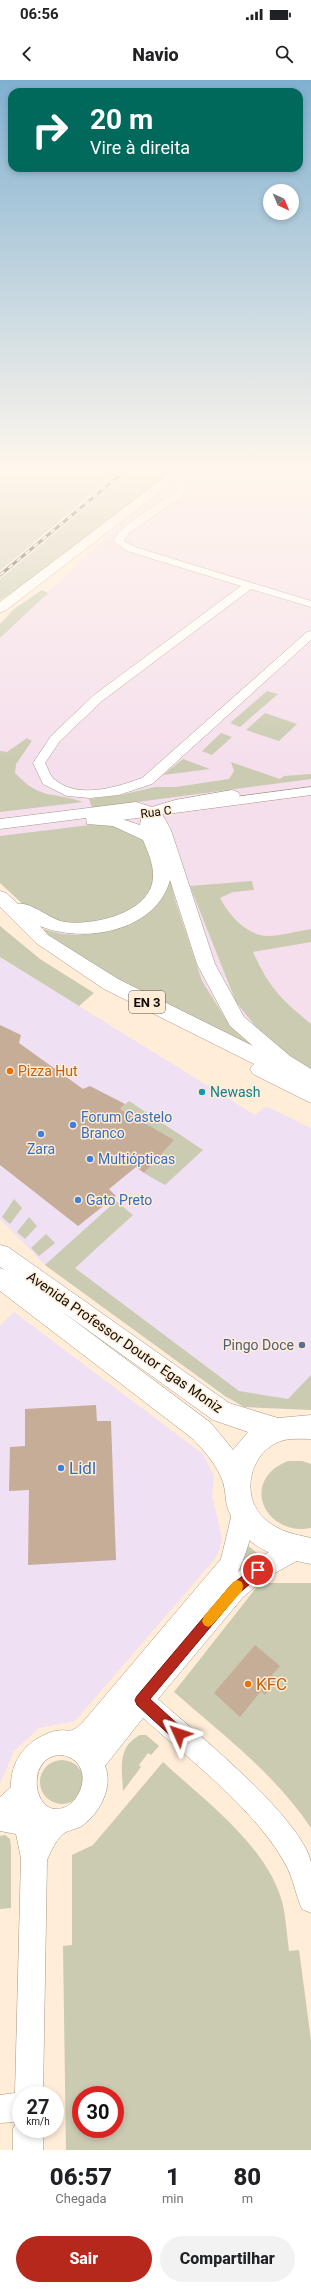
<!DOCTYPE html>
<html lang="pt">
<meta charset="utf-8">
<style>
:root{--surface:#fff;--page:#f2f2f2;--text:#202124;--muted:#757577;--accent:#b6281b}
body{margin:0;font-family:Roboto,sans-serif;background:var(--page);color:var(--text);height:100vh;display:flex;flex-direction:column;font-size:15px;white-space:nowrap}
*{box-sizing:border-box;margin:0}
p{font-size:13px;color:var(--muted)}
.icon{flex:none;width:22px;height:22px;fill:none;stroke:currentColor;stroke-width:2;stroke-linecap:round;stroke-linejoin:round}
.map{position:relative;height:2070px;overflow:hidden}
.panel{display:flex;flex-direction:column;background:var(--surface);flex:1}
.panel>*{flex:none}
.banner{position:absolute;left:8px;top:8px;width:295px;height:84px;border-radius:12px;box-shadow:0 2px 6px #0003;background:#00695c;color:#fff;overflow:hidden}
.needle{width:26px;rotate:136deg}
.controls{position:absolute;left:263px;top:104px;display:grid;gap:8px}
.controls a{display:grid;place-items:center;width:36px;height:36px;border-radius:50%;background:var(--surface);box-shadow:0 2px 6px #0003;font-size:20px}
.speed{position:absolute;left:12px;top:2006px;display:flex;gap:8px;font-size:20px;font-weight:700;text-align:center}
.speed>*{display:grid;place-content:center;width:52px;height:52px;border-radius:50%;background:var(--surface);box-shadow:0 2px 6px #0003;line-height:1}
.speed small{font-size:10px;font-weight:400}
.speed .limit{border:6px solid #d22;background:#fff;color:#111}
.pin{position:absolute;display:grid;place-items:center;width:34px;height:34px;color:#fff;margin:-17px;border:2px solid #fff;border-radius:50%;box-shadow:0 1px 4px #0007}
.me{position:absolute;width:44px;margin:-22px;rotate:312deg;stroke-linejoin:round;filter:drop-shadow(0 0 3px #0008)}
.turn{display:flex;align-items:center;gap:14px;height:84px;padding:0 16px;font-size:18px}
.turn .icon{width:52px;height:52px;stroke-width:2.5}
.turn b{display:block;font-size:28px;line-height:34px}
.eta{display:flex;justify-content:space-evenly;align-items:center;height:68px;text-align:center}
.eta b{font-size:24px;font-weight:800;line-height:28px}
.button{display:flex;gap:8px;margin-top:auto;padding:8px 16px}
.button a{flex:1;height:46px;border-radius:24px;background:var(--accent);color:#fff;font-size:16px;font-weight:800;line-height:46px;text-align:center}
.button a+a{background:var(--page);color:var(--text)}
.status{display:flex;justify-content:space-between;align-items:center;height:28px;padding:0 20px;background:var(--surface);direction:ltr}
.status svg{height:11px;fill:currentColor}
header{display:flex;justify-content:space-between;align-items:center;height:52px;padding:0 16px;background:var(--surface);font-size:18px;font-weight:800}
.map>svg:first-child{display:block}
.commercial{fill:#efe0f4}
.industrial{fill:#f5dfed}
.green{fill:#cacbb1;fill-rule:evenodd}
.building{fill:#c6ad98}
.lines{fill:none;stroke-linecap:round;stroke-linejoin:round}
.minor-casing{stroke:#a69783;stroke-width:1}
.major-casing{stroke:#a69783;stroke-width:1}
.minor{fill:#fff;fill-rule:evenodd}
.major{fill:#fff;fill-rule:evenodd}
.rail-casing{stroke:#3a3329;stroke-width:3}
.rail{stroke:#ffedd8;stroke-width:2;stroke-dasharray:5.5;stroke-linecap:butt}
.route{fill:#b6281b;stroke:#761a12}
.slow{fill:#f59e0b}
.food-dot{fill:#e8710a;stroke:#ffedd8;stroke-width:1.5}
.culture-dot{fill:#0f9aa8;stroke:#ffedd8;stroke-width:1.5}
.shop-dot{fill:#3f7fe0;stroke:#ffedd8;stroke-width:1.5}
.service-dot{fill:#5c6f8a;stroke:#ffedd8;stroke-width:1.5}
.labels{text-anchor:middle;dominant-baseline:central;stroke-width:3;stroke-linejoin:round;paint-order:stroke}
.far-street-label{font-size:12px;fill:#130e07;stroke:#ffedd8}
.shield{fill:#ffedd8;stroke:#5a5146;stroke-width:1}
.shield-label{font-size:13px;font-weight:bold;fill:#130e07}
.food-label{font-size:14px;fill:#c56008;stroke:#ffedd8;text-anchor:start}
.culture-label{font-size:14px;fill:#0d838f;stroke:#ffedd8;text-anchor:start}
.shop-label{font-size:14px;fill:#366cbe;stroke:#ffedd8;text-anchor:start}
.street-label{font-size:14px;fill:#130e07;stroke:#ffedd8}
.service-label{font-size:14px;fill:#4e5e75;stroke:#ffedd8;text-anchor:end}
.near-shop-label{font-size:17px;fill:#366cbe;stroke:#ffedd8;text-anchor:start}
.near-food-label{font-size:17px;fill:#c56008;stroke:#ffedd8;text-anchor:start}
</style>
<div class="status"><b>06:56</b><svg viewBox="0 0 49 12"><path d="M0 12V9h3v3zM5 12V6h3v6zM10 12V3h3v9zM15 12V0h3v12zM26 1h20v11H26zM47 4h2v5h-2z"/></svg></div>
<header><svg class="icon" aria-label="back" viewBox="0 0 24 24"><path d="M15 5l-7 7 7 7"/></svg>Navio<svg class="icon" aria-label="search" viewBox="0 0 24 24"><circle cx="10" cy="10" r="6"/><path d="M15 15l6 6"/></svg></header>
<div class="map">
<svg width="311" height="2070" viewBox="0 0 311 2070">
<rect width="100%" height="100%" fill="#ffedd8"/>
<g class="commercial">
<path d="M0,877L255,1035L266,1026L311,1048V1330L244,1327L225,1316L45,1185L0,1139Z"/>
<path d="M14,1232L203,1374L214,1396L212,1415L222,1458L220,1469L214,1480L75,1641L39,1648L14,1671L0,1704V1246Z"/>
</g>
<path class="industrial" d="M190,391H311V995L198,942L50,853L0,798V558L118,446Z"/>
<g class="green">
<path d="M0,391H119L0,491Z"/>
<path d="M129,391H173L42,492L0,520V499Z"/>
<path d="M42,510L48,513L0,558V544L14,529Z"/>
<path d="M267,611L278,614L240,647L230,643Z"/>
<path d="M265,633L297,644L279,661L246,650Z"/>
<path d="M221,653L232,657L212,675L202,671Z"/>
<path d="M27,658L32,661L16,684L15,693C41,721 52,711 83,722L0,732V671L7,672Z"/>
<path d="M183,679L210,689L163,695Z"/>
<path d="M231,682L280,699L284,696L311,694V699L92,728L89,719L121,715L155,707H176L229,699L234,691Z"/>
<path d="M98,744L114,746L141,758L148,766L155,784L152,806L140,825L96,848L41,841L0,803V756Z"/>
<path d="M169,794L175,820L202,901L227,941L245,959L265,975L194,945L83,878L36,847L62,854L79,855L116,848Z"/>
<path d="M252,801L254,810L233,812L220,818C229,835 246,855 267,856C281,856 297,851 311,849V862L253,872C270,909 281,919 311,944V998L260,952L236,922L190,806Z"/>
<path d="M0,846L40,879L94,913L79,926L0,877Z"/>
<path d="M129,1021L203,1070L165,1105L144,1093L173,1060L120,1029Z"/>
<path d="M14,1119L22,1128L10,1144L2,1137Z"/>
<path d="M116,1121L133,1135L75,1188L239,1311L288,1319L311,1295V1330L244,1327L225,1316L45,1185Z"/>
<path d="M29,1137L37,1146L25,1159L17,1152Z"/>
<path d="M46,1154L55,1163L39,1176L31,1168Z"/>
<path d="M288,1381H302L311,1384V1448C266,1457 238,1401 288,1381Z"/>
<path d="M245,1463L263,1478L235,1497Z"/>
<path d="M260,1503H311V1748C275,1694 222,1654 174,1612Z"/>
<path d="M140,1655H146L159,1666L151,1675L148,1673L139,1685L141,1687L123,1711C122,1689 117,1667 140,1655Z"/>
<circle cx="62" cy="1702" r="22"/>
<path d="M163,1682C206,1722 268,1766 283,1825C286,1840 287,1856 289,1871L299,1870L311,1960V2070H66L63,1866L72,1865V1775L93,1765ZM81,2015H115V2049H81Z"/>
<path d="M5,1755L10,1759L11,1767V1828L0,1829V1756Z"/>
</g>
<g class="building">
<path d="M0,945L21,955L19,963L83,1009L90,1006L125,1024L120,1029L174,1060L144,1093L136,1087L109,1109L116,1116L78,1146L0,1085Z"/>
<path d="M96,1325L97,1341H111L116,1480L28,1485L29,1410L9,1411L10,1367L25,1366V1329Z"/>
<path d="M255,1565L280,1586L272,1595L278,1600L265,1615L261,1611L240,1637L214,1613Z"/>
</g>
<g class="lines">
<g class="minor-casing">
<g id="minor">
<path d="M179,396L182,397L187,406L183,416L129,453L124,461L135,467L311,521V527L251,509L102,621L60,661L45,683C48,688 50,696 54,699C78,720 117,707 142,698L307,552L311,551V560L152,704L119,715L90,718L67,716L43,704L33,683L51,656L94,615L241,506L127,471L114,462C114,448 163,421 176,413L177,406L174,399Z"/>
<path d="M311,707V715L99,743L92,739L99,735Z"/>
<path d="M242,1422L250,1425C258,1443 246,1474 238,1492L250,1482L294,1459L302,1462L305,1470L302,1478L266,1498L243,1517L158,1619C195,1652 300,1736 311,1782C311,1795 311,1819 311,1833L302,1829C296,1816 294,1802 288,1789C259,1732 190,1680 143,1638L105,1686C114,1706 99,1736 80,1747C76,1749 70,1750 66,1752C57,1757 51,1771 47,1780L43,2015H21V2049H43V2070H13V2049L16,2042L0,2043V2015L15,2013L21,1778L16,1754L0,1751V1717L11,1707C10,1679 29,1658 55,1651C70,1648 69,1656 83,1642L221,1479L234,1425ZM62,1675C98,1682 81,1731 55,1729C31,1727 28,1674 62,1675Z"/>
</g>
</g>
<g class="major-casing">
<g id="major">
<path d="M173,391H187L5,531L0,532V522Z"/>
<path d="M232,710L238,712L240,715L238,718L162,734L171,750L215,884L244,937L290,976L311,989V1023L253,994L250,989L254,984L104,909L36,863L0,827V811L6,813L18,824C30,821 51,840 65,842C93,846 151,833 153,798C154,785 148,772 143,760L113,746L87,744L86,738L0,749V739L136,722L152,727L175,720ZM136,732L142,735L140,745L109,735ZM170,800L197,884L230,946L253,966L118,899L48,855L40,846C83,864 156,852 170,800Z"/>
<path d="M0,1165L8,1167L229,1323L278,1338L311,1335V1359C302,1359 289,1358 281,1361C249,1372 239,1418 266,1440C280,1452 294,1454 311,1458V1484C274,1477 243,1468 228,1429C225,1421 226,1411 223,1402C217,1385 205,1372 193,1359L0,1211V1188L5,1190L0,1187ZM60,1230L213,1340L248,1352L233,1370L211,1343Z"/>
</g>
</g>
<use href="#minor" class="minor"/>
<use href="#major" class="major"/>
<g class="rail-casing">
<path id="rail" d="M0,495L125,391"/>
</g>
<use href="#rail" class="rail"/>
</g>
<linearGradient id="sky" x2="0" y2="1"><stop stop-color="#80b0d0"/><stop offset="0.57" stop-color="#fff7ed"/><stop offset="1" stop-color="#fff7ed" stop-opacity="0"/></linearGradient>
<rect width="311" height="681" fill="url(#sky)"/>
<path class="route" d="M258,1484L262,1486L264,1490L262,1494L239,1513L150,1619L183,1649L185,1654L183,1659L179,1661L174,1659L137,1625L135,1620L137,1616L231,1505Z"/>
<path class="slow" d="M237,1500L242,1502L243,1506L242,1511L212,1545L208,1547L204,1545L202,1541L204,1536L233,1502Z"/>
<g class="food-dot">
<circle cx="10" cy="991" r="4"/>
<circle cx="248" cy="1604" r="4"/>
</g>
<circle class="culture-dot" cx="202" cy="1012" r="4"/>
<g class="shop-dot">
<circle cx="73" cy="1045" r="4"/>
<circle cx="41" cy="1054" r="4"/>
<circle cx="90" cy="1079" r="4"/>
<circle cx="78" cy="1120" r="4"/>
<circle cx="61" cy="1388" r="4"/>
</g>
<circle class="service-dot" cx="302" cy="1265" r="4"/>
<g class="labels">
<g class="far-street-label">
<text transform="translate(156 732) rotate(-7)">Rua C</text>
</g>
<rect class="shield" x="129" y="911" width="36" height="22" rx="3"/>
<g class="shield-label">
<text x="147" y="922">EN 3</text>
</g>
<g class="food-label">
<text x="18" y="991">Pizza Hut</text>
</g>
<g class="culture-label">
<text x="210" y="1012">Newash</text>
</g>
<g class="shop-label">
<text x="81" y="1037">Forum Castelo<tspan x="81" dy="16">Branco</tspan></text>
<text x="41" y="1069" text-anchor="middle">Zara</text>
<text x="98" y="1079">Multiópticas</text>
<text x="86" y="1120">Gato Preto</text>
</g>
<g class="street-label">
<text transform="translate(125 1262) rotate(35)">Avenida Professor Doutor Egas Moniz</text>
</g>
<g class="service-label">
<text x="294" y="1265">Pingo Doce</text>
</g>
<g class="near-shop-label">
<text x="69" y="1388">Lidl</text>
</g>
<g class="near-food-label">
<text x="256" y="1604">KFC</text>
</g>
</g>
</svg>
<div class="controls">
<a><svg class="needle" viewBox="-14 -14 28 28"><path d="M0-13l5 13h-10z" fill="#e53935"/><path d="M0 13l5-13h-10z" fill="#757577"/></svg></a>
</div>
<div class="speed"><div>27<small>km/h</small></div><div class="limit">30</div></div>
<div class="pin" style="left:258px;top:1490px;background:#d93025"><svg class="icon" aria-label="arrive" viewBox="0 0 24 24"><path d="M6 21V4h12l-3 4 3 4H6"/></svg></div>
<svg class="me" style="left:179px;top:1654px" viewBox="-20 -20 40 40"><path d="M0-17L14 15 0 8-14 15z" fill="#b6281b" stroke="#fff" stroke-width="4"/></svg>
<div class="banner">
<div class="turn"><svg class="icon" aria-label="right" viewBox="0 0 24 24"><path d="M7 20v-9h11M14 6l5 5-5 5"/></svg><div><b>20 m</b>Vire à direita</div></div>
</div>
</div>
<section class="panel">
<div class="eta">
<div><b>06:57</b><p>Chegada</p></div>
<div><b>1</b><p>min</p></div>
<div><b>80</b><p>m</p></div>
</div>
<div class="button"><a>Sair</a><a>Compartilhar</a></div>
</section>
